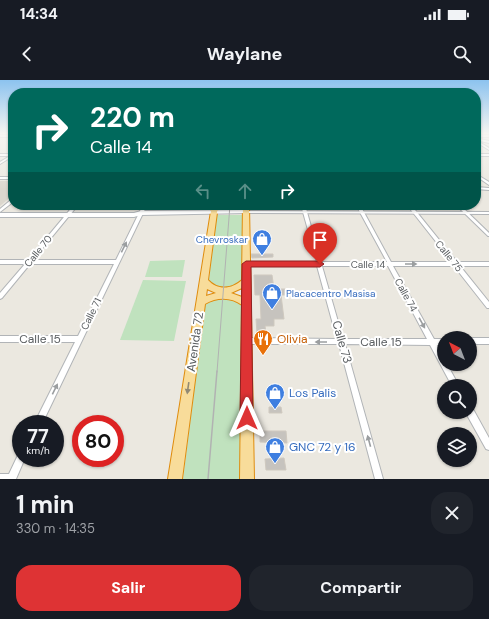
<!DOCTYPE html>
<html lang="es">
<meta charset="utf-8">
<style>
:root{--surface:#171b24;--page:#20242c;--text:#f1f3f6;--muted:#9ea1a6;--accent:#de3334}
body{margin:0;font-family:"DM Sans",sans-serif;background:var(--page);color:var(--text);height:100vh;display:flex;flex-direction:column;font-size:15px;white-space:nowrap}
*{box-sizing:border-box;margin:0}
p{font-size:13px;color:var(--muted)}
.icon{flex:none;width:22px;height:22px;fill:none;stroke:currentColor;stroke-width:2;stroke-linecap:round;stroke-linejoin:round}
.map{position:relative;height:399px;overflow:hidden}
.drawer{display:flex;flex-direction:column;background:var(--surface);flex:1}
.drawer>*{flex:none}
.banner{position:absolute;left:8px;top:8px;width:473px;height:122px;border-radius:16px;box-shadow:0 1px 3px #0004;background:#00695c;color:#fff;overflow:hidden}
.needle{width:26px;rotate:318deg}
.buttons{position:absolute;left:437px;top:251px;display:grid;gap:8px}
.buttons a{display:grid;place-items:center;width:40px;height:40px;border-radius:50%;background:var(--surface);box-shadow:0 1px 3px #0004;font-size:20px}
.speed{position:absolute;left:12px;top:335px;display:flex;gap:8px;font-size:20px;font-weight:700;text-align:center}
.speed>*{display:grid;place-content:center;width:52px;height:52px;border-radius:50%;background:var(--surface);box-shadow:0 1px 3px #0004;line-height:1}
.speed small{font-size:10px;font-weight:400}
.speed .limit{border:6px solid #d22;background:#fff;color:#111}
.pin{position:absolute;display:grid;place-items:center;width:34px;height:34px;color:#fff;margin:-41px -17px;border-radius:50% 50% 50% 0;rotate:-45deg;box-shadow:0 0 4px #0007}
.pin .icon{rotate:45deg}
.me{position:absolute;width:44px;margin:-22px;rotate:0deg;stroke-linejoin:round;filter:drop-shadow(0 0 3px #0008)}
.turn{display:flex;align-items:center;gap:14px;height:84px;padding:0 16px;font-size:18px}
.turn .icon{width:52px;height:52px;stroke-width:2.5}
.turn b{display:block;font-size:28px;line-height:34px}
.lanes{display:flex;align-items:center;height:38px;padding:0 16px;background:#0003;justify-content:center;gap:20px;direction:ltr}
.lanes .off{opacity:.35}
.round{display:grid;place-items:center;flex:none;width:42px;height:42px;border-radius:16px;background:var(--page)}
.headline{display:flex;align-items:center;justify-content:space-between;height:68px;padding:0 16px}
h1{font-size:24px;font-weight:700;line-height:30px}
.action{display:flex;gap:8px;margin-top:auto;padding:8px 16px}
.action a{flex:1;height:46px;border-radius:16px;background:var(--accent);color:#fff;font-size:16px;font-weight:700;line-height:46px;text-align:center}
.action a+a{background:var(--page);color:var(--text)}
.status{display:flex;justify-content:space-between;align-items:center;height:28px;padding:0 20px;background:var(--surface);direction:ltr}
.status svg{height:11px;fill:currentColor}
header{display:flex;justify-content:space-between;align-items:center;height:52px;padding:0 16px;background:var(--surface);font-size:18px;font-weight:700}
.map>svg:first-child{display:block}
.education{fill:#dbd7ce}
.green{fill:#c0e2be}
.building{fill:#c6c3be;stroke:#cfc9bf}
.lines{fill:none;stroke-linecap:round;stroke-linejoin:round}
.minor-casing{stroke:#b1b4b7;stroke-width:2}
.tertiary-casing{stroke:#b1b4b7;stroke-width:2}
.secondary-casing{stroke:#b2b6ba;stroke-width:2}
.trunk-casing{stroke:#df8c0d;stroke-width:2}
.minor{fill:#fff;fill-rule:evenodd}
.tertiary{fill:#fff;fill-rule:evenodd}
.secondary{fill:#fff;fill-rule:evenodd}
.trunk{fill:#f8dc9a;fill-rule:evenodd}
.tram-far1{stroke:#b1b2b2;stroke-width:1}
.tram{stroke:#b1b2b2;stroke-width:1.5}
.oneway{fill:#9b9ea0}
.oneway2{fill:#918974}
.route{fill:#de3334;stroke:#902122}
.labels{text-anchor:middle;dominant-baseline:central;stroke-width:4;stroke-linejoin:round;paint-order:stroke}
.shop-label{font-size:10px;fill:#366cbe;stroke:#fff;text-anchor:end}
.street-label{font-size:10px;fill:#595d60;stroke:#fff}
.near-street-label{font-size:12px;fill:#595d60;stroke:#fff}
.near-food-label{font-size:12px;fill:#c56008;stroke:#fff;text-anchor:start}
.near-shop-label{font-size:12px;fill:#366cbe;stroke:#fff;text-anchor:start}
</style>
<div class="status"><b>14:34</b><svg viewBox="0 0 49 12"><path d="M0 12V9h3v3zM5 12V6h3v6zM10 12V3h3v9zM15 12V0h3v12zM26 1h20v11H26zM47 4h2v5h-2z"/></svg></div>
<header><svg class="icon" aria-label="back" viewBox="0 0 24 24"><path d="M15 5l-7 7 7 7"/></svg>Waylane<svg class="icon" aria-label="search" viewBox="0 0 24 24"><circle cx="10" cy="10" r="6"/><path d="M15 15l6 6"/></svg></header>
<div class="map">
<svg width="489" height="399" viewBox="0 0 489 399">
<rect width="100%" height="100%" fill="#ebe8e0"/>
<path class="education" d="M0,101H13V115L0,126Z"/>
<g class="green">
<path d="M215,135H243L242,199L238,206L221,209L210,203L209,199Z"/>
<path d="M185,180L182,197H145L150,181Z"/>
<path d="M143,200L186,201L174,261L120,260Z"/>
<path d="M210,219H237L241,222L240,399H183L205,223Z"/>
</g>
<g class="building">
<path d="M172,125H192V129H170Z"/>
<path d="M251,174H273V177L252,178Z"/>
<path d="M254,195H272L274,209H286L287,215H281L284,239H274V246H265L266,253H257L256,239H261L260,215H255Z"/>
<path d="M269,327H281L282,333H269Z"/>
<path d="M260,351H286L287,363L260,362Z"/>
<path d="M284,378L286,390H266L265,379Z"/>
</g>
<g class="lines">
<g class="minor-casing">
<g id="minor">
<rect x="0" y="55" width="13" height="2"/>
<rect x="476" y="55" width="13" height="2"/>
<path d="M476,58L489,61V63L476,60Z"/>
<path d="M476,60L489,68V70L476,62Z"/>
<path d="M0,74H13V76L0,84V82L10,76H0Z"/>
<rect x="476" y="74" width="13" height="2"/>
<path d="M476,94L489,102V105L476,96Z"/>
<rect x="0" y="97" width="13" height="2"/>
<path d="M476,107L489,108V110L476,109Z"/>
<path d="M12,119H13V122L0,132V129Z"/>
<path d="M74,125H78L33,180H116L143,125H147L42,344H34L75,262H0V256H78L114,184H30L2,218L0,219V213L25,184H0V180H28Z"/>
<path d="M301,125H305L321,182H387L356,125H360L391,182H452L407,125H411L457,182H489V186H460L489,222V228H487L454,186H393L434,259H444V265H437L444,278V284H447L459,306H452L430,265L345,264L383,399H375L339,264H246L244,263L243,261L244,259L246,258L337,259L317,186H246L244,184L246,182H317ZM322,186H388L427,259H343Z"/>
<path d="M456,125H460L489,153V156H488Z"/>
<rect x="470" y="258" width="19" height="6"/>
<path d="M470,328L473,329L489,358V370L486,369L467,335L466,332H470Z"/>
<path d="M21,374V378H25L16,399H0V394H9L18,375Z"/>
</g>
</g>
<g class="tertiary-casing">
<path id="tertiary" d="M244,131L489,132V134L246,133H244Z"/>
</g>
<g class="secondary-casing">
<path id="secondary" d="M246,130L248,131V133L141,135L134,137H0V133H134L141,131Z"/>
</g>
<g class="trunk-casing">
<path id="trunk" d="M212,125H218L208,200C218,211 232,209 242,200L243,125H249L254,399H240L242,225C231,217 217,217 205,224L182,399H168ZM242,208V217L231,213ZM207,209L216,213L206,216Z"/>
</g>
<use href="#minor" class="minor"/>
<use href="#tertiary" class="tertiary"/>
<use href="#secondary" class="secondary"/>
<use href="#trunk" class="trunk"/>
<path class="tram-far1" d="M217,292L230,125"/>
<path class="tram" d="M208,399L217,291"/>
</g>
<defs><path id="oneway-solid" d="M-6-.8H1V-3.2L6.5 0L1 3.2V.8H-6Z"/></defs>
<g class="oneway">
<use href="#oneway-solid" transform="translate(124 167) rotate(-64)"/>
<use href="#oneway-solid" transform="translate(411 184)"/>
<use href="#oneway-solid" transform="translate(422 243) rotate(61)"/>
<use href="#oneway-solid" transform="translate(321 262) rotate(-180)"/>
<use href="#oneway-solid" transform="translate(55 309) rotate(-64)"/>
<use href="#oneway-solid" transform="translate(369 361) rotate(-105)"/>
</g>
<use class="oneway2" href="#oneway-solid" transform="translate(188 308) rotate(98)"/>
<linearGradient id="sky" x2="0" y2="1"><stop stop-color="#8cc3ef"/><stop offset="0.49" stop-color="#f6f5f1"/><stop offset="1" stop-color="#f6f5f1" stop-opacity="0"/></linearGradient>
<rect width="489" height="109" fill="url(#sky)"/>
<path class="route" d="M246,181H320L324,184L320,187H251L253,338L251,343L247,345L242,343L240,338L242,184Z"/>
<defs>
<g id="shop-pin" transform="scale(1)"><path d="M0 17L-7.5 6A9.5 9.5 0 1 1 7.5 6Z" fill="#3f7fe0" stroke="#fff"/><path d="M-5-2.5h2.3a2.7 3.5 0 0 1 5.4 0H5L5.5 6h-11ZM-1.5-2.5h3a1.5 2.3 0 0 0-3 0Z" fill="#fff"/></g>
<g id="restaurant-pin" transform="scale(1)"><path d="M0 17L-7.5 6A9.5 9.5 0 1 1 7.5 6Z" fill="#e8710a" stroke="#fff"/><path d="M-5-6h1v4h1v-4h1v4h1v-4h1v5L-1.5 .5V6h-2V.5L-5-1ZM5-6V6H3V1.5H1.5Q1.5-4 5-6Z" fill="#fff"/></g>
</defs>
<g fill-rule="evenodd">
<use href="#shop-pin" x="262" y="159"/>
<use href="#shop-pin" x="272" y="213"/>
<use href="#restaurant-pin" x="263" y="259"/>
<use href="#shop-pin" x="275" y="313"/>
<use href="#shop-pin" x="275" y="367"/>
</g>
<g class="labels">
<g class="shop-label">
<text x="248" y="159">Chevroskar</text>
<text x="286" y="213" text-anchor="start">Placacentro Masisa</text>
</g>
<g class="street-label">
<text transform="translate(38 171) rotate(-51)">Calle 70</text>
<text transform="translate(449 176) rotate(51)">Calle 75</text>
<text x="368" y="184">Calle 14</text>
<text transform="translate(406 215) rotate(61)">Calle 74</text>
<text transform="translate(91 234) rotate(-64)">Calle 71</text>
</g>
<g class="near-street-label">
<text x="40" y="259">Calle 15</text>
<text transform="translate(195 262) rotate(-82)">Avenida 72</text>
<text transform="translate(342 262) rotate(74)">Calle 73</text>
<text x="381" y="262">Calle 15</text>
</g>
<g class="near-food-label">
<text x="277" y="259">Olivia</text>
</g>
<g class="near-shop-label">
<text x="289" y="313">Los Palis</text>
<text x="289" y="367">GNC 72 y 16</text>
</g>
</g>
</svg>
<div class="buttons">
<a><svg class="needle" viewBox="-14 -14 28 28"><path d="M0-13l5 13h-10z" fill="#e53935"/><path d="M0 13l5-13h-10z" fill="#9ea1a6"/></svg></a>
<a><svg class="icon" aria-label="search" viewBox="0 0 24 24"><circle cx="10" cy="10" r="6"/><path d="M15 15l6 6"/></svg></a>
<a><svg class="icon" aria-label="layers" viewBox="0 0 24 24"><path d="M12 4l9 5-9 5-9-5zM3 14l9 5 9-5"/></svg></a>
</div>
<div class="speed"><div>77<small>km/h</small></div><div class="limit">80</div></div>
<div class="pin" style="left:320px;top:184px;background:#d93025"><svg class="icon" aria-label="arrive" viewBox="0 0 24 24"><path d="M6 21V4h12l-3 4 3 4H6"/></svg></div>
<svg class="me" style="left:247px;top:338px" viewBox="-20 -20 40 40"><path d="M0-17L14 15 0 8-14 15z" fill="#de3334" stroke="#fff" stroke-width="4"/></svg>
<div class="banner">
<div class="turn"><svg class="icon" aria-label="right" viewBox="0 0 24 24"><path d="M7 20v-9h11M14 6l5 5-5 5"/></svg><div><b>220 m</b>Calle 14</div></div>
<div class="lanes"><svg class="icon off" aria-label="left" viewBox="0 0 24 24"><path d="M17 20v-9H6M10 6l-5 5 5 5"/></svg><svg class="icon off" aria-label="ahead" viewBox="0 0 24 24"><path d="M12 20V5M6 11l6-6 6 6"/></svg><svg class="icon" aria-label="right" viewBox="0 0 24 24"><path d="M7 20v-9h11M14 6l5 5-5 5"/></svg></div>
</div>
</div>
<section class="drawer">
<div class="headline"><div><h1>1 min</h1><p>330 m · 14:35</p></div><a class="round"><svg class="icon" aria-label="close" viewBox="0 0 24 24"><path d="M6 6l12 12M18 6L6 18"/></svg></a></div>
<div class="action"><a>Salir</a><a>Compartir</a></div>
</section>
